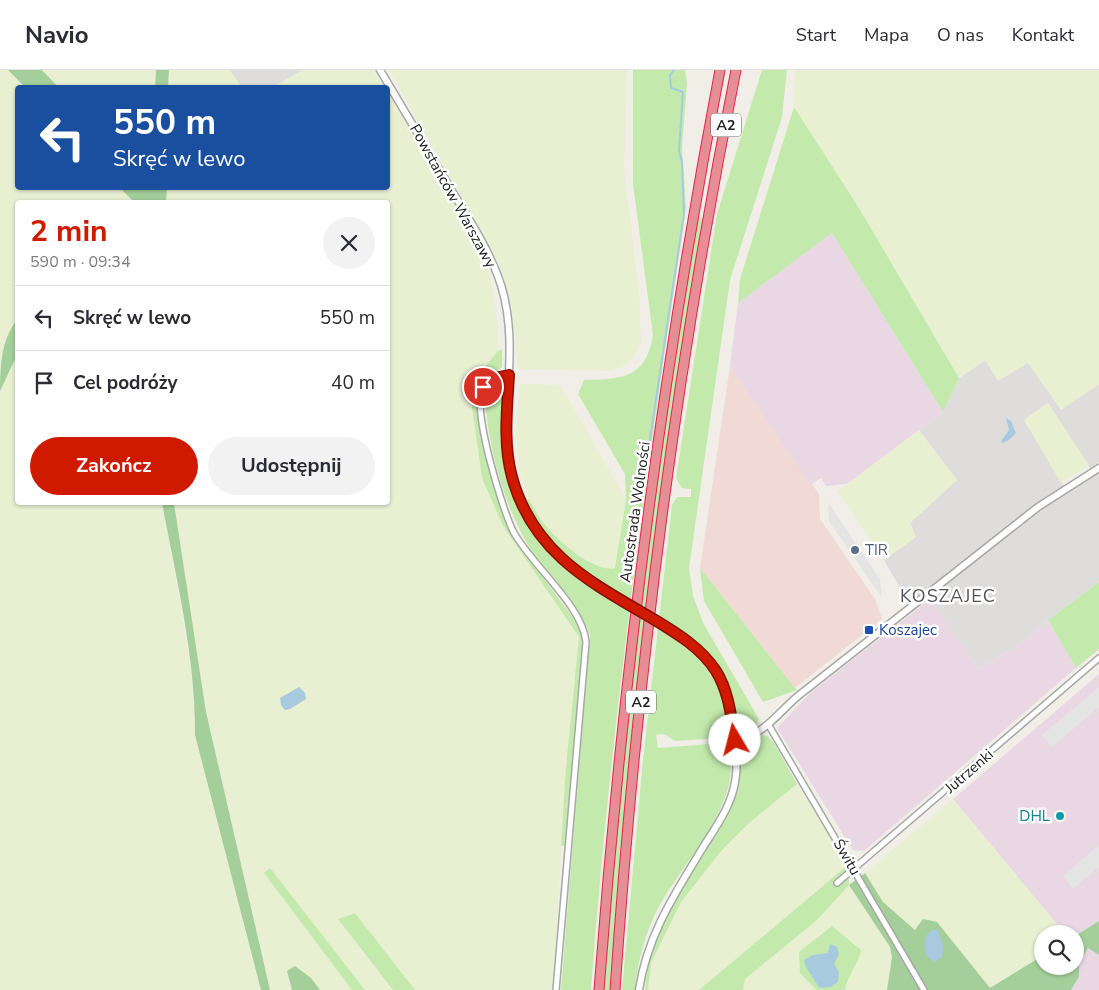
<!DOCTYPE html>
<html lang="pl">
<meta charset="utf-8">
<style>
:root{--surface:#fff;--page:#f2f2f3;--text:#2b2b33;--muted:#7c7c81;--line:#e1e1e2;--accent:#cf1a00}
body{margin:0;font-family:"Nunito Sans",sans-serif;background:var(--page);color:var(--text);height:100vh;display:flex;flex-direction:column;font-size:19px;white-space:nowrap}
*{box-sizing:border-box;margin:0}
p{font-size:16px;color:var(--muted)}
.icon{flex:none;width:28px;height:28px;fill:none;stroke:currentColor;stroke-width:2;stroke-linecap:round;stroke-linejoin:round}
.map{position:relative;flex:1;overflow:hidden}
.sheet{position:absolute;left:15px;top:130px;width:375px;height:305px;display:flex;flex-direction:column;background:var(--surface);border-radius:5px;box-shadow:0 1px 4px #0004}
.sheet>*{flex:none}
.banner{position:absolute;left:15px;top:15px;width:375px;height:105px;border-radius:5px;box-shadow:0 1px 4px #0004;background:#1a4fa0;color:#fff;overflow:hidden}
.buttons{position:absolute;left:1034px;top:855px;display:grid;gap:10px}
.buttons a{display:grid;place-items:center;width:50px;height:50px;border-radius:50%;background:var(--surface);box-shadow:0 1px 4px #0004;font-size:25px}
.pin{position:absolute;display:grid;place-items:center;width:42px;height:42px;color:#fff;margin:-21px;border:2px solid #fff;border-radius:50%;box-shadow:0 1px 5px #0007}
.me{position:absolute;width:55px;margin:-28px;rotate:352deg;stroke-linejoin:round;filter:drop-shadow(0 0 4px #0008)}
.turn{display:flex;align-items:center;gap:18px;height:105px;padding:0 15px;font-size:22px}
.turn .icon{width:65px;height:65px;stroke-width:2.5}
.turn b{display:block;font-size:35px;line-height:42px}
.round{display:grid;place-items:center;flex:none;width:52px;height:52px;border-radius:26px;background:var(--page)}
.overview{display:flex;align-items:center;justify-content:space-between;height:85px;padding:0 15px}
h1{font-size:30px;font-weight:700;line-height:38px;color:var(--accent)}
.cta{display:flex;gap:10px;margin-top:auto;padding:10px 15px}
.cta a{flex:1;height:58px;border-radius:30px;background:var(--accent);color:#fff;font-size:20px;font-weight:700;line-height:58px;text-align:center}
.cta a+a{background:var(--page);color:var(--text)}
ul{padding:0;list-style:none}
li{display:flex;align-items:center;gap:15px;height:65px;padding:0 15px;border-top:1px solid var(--line)}
li div{flex:1}
li b{display:block;font-size:19px}
li em{font-style:normal}
header{display:flex;align-items:center;gap:30px;box-sizing:border-box;height:70px;padding:0 25px;background:var(--surface);border-bottom:1px solid var(--line)}
header strong{font-size:24px}
nav{display:flex;gap:28px;margin-inline-start:auto;font-size:18px}
.map>svg:first-child{display:block}
.residential{fill:#dedddc}
.commercial{fill:#f1dad5}
.industrial{fill:#e9d8e4}
.farmland{fill:#e9efd1}
.grass{fill:#c3eaac}
.forest{fill:#a4cf9b}
.parking{fill:#e4e4e4}
.water{fill:#a7cade}
.pier{fill:#fff}
.lines{fill:none;stroke-linecap:round;stroke-linejoin:round}
.stream{stroke:#a7cade;stroke-width:2}
.minor-casing{stroke:#a7a7a7;stroke-width:8}
.tertiary-casing{stroke:#a7a7a7;stroke-width:9}
.motorway-casing{stroke:#db264e;stroke-width:11}
.minor{stroke:#fff;stroke-width:5}
.tertiary{stroke:#fff;stroke-width:6}
.motorway{stroke:#e78e94;stroke-width:9}
.tertiary-bridge-casing{stroke:#a7a7a7;stroke-width:9;stroke-linecap:butt}
.tertiary-bridge{stroke:#fff;stroke-width:6}
.route-casing{stroke:#871100;stroke-width:12}
.route{stroke:#cf1a00;stroke-width:9}
.service-dot{fill:#5c6f8a;stroke:#fff;stroke-width:2}
.transit-dot{fill:#1a4fb4;stroke:#fff;stroke-width:2}
.culture-dot{fill:#0f9aa8;stroke:#fff;stroke-width:2}
.labels{text-anchor:middle;dominant-baseline:central;stroke-width:5;stroke-linejoin:round;paint-order:stroke}
.shield{fill:#fff;stroke:#636363;stroke-width:1}
.shield-label{font-size:14px;font-weight:bold;fill:#202020}
.street-label{font-size:15px;fill:#202020;stroke:#fff}
.service-label{font-size:15px;fill:#4e5e75;stroke:#fff;text-anchor:start}
.transit-label{font-size:15px;fill:#164399;stroke:#fff;text-anchor:start}
.culture-label{font-size:15px;fill:#0d838f;stroke:#fff;text-anchor:end}
.quarter-label{font-size:18px;letter-spacing:1px;fill:#535353;stroke:#fff}
</style>
<header>
<strong>Navio</strong>
<nav><a>Start</a><a>Mapa</a><a>O nas</a><a>Kontakt</a></nav>
</header>
<div class="map">
<svg width="1099" height="920" viewBox="0 0 1099 920">
<rect width="100%" height="100%" fill="#f0eee6"/>
<g class="residential">
<path d="M230,0H303L273,18L241,17Z"/>
<path d="M986,290L1028,293L1061,339L1099,314V392L1090,398L1048,333L1024,350L1068,422L1099,402V512L1048,550L1026,570L979,599L924,521L908,532L884,490L916,467L910,453L957,410L919,360L943,342L959,308Z"/>
</g>
<path class="commercial" d="M730,296L819,424L820,449L875,529L882,549L795,618L700,498Z"/>
<g class="industrial">
<path d="M832,163L943,342L847,414L826,416L821,408L811,415L730,296L738,233Z"/>
<path d="M930,529L979,599L1026,570L1048,550L1076,598L864,781L853,780L777,658L810,623Z"/>
<path d="M1099,604V851L1075,866V864H1065L953,729Z"/>
<path d="M1088,878L1099,885V920H1071L1079,907V893Z"/>
</g>
<g class="farmland">
<path d="M0,0H8L25,17L18,18V118H120L134,132H18L17,250L13,255L0,294Z"/>
<path d="M42,0H156L155,17H58Z"/>
<path d="M169,0H230L241,17H168Z"/>
<path d="M303,0H372L383,17H273Z"/>
<path d="M389,0H627L624,99L639,226L641,272L634,287L622,297L608,301L518,299L512,235L499,194Z"/>
<path d="M795,0H1099V314L1061,340L1028,293L998,311L985,290L959,308L859,138L794,37Z"/>
<path d="M388,24L457,134L455,135L488,194L498,257V281L469,316L473,346L503,456L579,567L566,697L553,920H415L355,843L338,849L393,920H365L270,798L265,803L352,920H320L311,908L289,910L292,920H270L206,642L174,433L388,432V132H166L167,118H388Z"/>
<path d="M17,285L18,432L162,433L176,509L196,633L195,665L261,920H0V322Z"/>
<path d="M520,314L560,315L626,430L615,498L608,499L596,495L570,479L545,456L529,429L519,398L516,361Z"/>
<path d="M1048,333L1089,395L1061,413L1024,350Z"/>
<path d="M919,360L957,410L910,453L916,467L884,490L838,421Z"/>
<path d="M797,714L848,795L699,920H648L651,893L681,832L722,780L750,752Z"/>
<path d="M953,729L1065,864H1042V886L990,918L937,852L915,860L883,832L865,803Z"/>
<path d="M849,815L890,877L892,887L887,920H845L848,905L860,886L856,874L845,868L832,856L800,903L816,920H743L745,909L817,850Z"/>
</g>
<g class="grass">
<path d="M633,0H685L687,13L682,78L686,138C647,398 610,658 591,920H561L590,564C578,537 556,517 539,493C507,446 491,390 485,333C484,323 489,315 499,317C505,335 499,359 501,378C508,453 553,490 611,530L612,520C570,493 550,473 525,431L529,429C534,438 539,448 546,456C558,471 595,503 615,498L626,430L625,404L578,324L584,310C622,309 646,309 653,265L633,114Z"/>
<path d="M762,0H787L782,47L730,210L689,498L693,526L703,553L759,649L756,655L741,662C732,651 733,634 730,621C722,592 699,572 676,556L674,568C712,598 720,613 729,659L722,668L675,671C667,667 667,662 656,665L658,678L724,673L731,681C731,694 731,709 727,722C715,758 687,792 667,823C648,852 638,886 635,920H622L643,690L672,435L677,427H691V419L682,418L676,408L717,144Z"/>
<path d="M794,37L859,138L959,308L943,342L832,163L738,233L740,209Z"/>
<path d="M700,148H705L674,347L611,920H602C616,762 629,604 651,447C664,348 680,250 697,151Z"/>
<path d="M502,279V297C489,306 480,314 474,330L500,436L509,459L518,474L580,557L583,571L565,776H561L566,697L579,567L503,456L482,408L469,316L498,281Z"/>
<path d="M700,498L795,618L797,620L763,632L704,531Z"/>
<path d="M1099,512V579L1076,598L1048,550Z"/>
<path d="M759,665L768,666L774,673L797,714L750,752L722,780L681,832L651,893L648,920H645L647,895L665,848L730,738L738,720L741,679L746,673Z"/>
<path d="M848,795L849,815L817,850L745,909L743,920H699Z"/>
<path d="M270,798L365,920H352L264,803Z"/>
<path d="M355,843L415,920H393L338,849Z"/>
<path d="M832,856L861,880C859,893 848,904 845,920H816L800,903L799,882Z"/>
</g>
<g class="forest">
<path d="M8,0H42L58,17H25Z"/>
<path d="M156,0H169L168,17H155Z"/>
<path d="M120,118H167L166,132H134Z"/>
<path d="M17,250V285L0,321C0,298 1,269 17,250Z"/>
<path d="M162,433H174L206,642L270,920H261L195,665C196,590 176,507 162,433Z"/>
<path d="M865,803L883,832L915,860L923,849L937,852L990,918L1042,886V896H1075V866L1099,851V885L1088,878L1079,893V907L1071,920H887L892,887L890,877L849,815Z"/>
<path d="M295,896L311,908L320,920H292L287,901Z"/>
</g>
<g class="parking">
<path d="M828,432L880,509L882,528L829,451Z"/>
<path d="M1099,617V637L1052,677L1042,665Z"/>
<path d="M1099,775V797L1073,819L1063,806Z"/>
</g>
<g class="water">
<path d="M1006,348L1011,351L1016,363L1010,369L1003,373L1001,371L1009,360Z"/>
<path d="M299,617L305,623L306,629L290,639L285,640L281,635L280,628Z"/>
<path d="M934,859L938,860L943,877L942,887L934,892L926,885C924,874 923,864 934,859Z"/>
<path d="M830,874L837,877L839,884L834,894L839,902L838,912L831,917L819,918C814,907 806,901 804,890L813,885L828,883Z"/>
</g>
<path class="pier" d="M612,520L676,558L674,568L611,530Z"/>
<g class="lines">
<path class="stream" d="M637,411L644,407L645,402L684,144L682,92L679,81L683,22L671,18L670,5L674,0"/>
<g class="minor-casing">
<g id="minor">
<path d="M509,305C499,306 488,307 483,317C471,338 502,438 513,461C531,495 583,536 586,572L556,920"/>
<path d="M768,654L924,920"/>
<path d="M837,813L1099,588"/>
</g>
</g>
<g class="tertiary-casing">
<g id="tertiary">
<path d="M380,0C404,40 428,80 452,121C470,151 490,181 501,215C514,257 509,299 507,342C503,430 539,480 612,524"/>
<path d="M735,670C761,668 779,642 798,626L1038,437L1099,398"/>
<path d="M639,920C647,866 674,825 702,779C715,758 731,737 735,712C739,691 735,668 732,648C726,610 707,583 675,563"/>
</g>
</g>
<g class="motorway-casing">
<g id="motorway">
<path d="M599,920C622,611 662,304 720,0"/>
<path d="M615,920C636,612 675,303 736,0"/>
</g>
</g>
<use href="#minor" class="minor"/>
<use href="#tertiary" class="tertiary"/>
<use href="#motorway" class="motorway"/>
<g class="tertiary-bridge-casing">
<path id="tertiary-bridge" d="M612,524L675,563"/>
</g>
<use href="#tertiary-bridge" class="tertiary-bridge"/>
</g>
<g class="lines">
<g class="route-casing">
<path id="route" d="M483,317L490,309L509,305C507,339 503,374 512,407C533,484 592,513 655,550C678,564 701,578 716,601C729,622 731,646 735,670"/>
</g>
<use href="#route" class="route"/>
</g>
<circle class="service-dot" cx="855" cy="480" r="5"/>
<rect class="transit-dot" x="864" y="555" width="10" height="10" rx="2.5"/>
<circle class="culture-dot" cx="1060" cy="746" r="5"/>
<g class="labels">
<g class="shield">
<rect x="711" y="43.5" width="30" height="23" rx="4"/>
<rect x="626" y="620.5" width="30" height="23" rx="4"/>
</g>
<g class="shield-label">
<text x="726" y="55">A2</text>
<text x="641" y="632">A2</text>
</g>
<g class="street-label">
<text transform="translate(453 126) rotate(61)">Powstańców Warszawy</text>
<text transform="translate(635 442) rotate(-82)">Autostrada Wolności</text>
<text transform="translate(969 701) rotate(-41)">Jutrzenki</text>
<text transform="translate(847 787) rotate(60)">Świtu</text>
</g>
<g class="service-label">
<text x="865" y="480">TIR</text>
</g>
<g class="transit-label">
<text x="879" y="560">Koszajec</text>
</g>
<g class="culture-label">
<text x="1050" y="746">DHL</text>
</g>
<g class="quarter-label">
<text x="948" y="526">KOSZAJEC</text>
</g>
</g>
</svg>
<div class="buttons">
<a><svg class="icon" aria-label="search" viewBox="0 0 24 24"><circle cx="10" cy="10" r="6"/><path d="M15 15l6 6"/></svg></a>
</div>
<div class="pin" style="left:483px;top:317px;background:#d93025"><svg class="icon" aria-label="arrive" viewBox="0 0 24 24"><path d="M6 21V4h12l-3 4 3 4H6"/></svg></div>
<svg class="me" style="left:735px;top:670px" viewBox="-20 -20 40 40"><circle r="19" fill="#fff"/><path d="M0-13L10 11 0 6-10 11z" fill="#cf1a00"/></svg>
<div class="banner">
<div class="turn"><svg class="icon" aria-label="left" viewBox="0 0 24 24"><path d="M17 20v-9H6M10 6l-5 5 5 5"/></svg><div><b>550 m</b>Skręć w lewo</div></div>
</div>
<section class="sheet">
<div class="overview"><div><h1>2 min</h1><p>590 m · 09:34</p></div><a class="round"><svg class="icon" aria-label="close" viewBox="0 0 24 24"><path d="M6 6l12 12M18 6L6 18"/></svg></a></div>
<ul>
<li><svg class="icon" aria-label="left" viewBox="0 0 24 24"><path d="M17 20v-9H6M10 6l-5 5 5 5"/></svg><div><b>Skręć w lewo</b></div><em>550 m</em></li>
<li><svg class="icon" aria-label="arrive" viewBox="0 0 24 24"><path d="M6 21V4h12l-3 4 3 4H6"/></svg><div><b>Cel podróży</b></div><em>40 m</em></li>
</ul>
<div class="cta"><a>Zakończ</a><a>Udostępnij</a></div>
</section>
</div>
